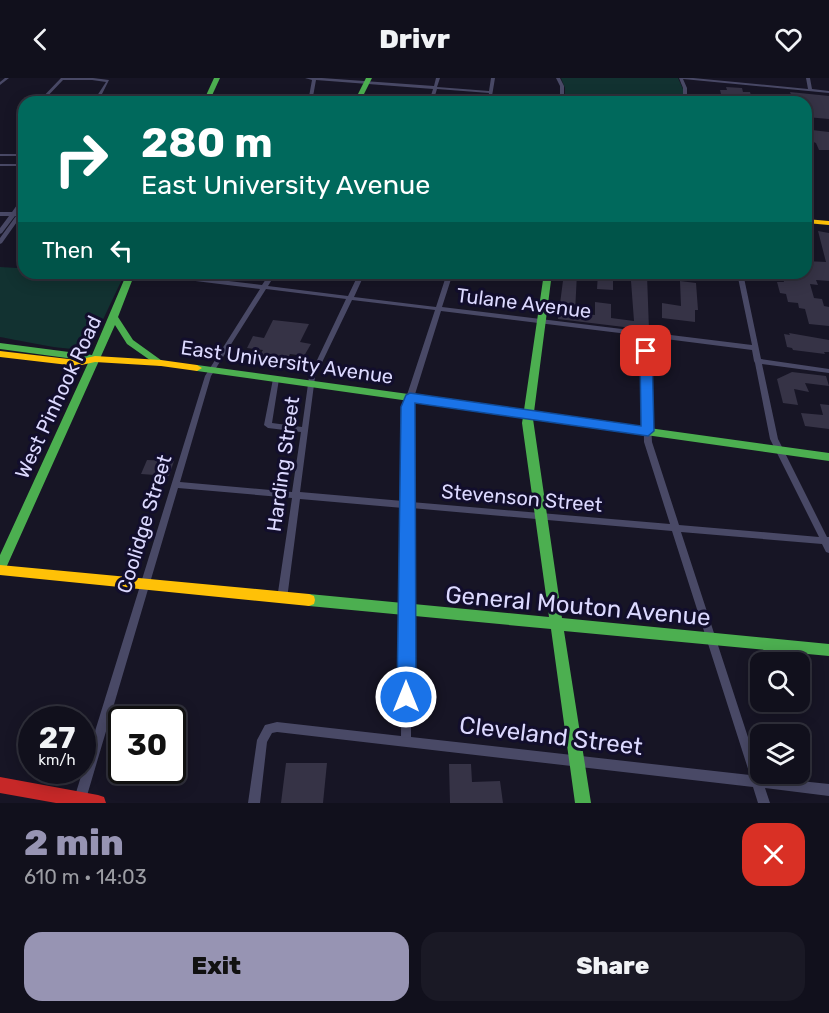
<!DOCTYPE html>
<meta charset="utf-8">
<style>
:root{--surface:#11101c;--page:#1a1925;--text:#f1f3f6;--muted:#9c9da3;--line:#30303b;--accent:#9794b3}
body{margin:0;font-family:Rubik,sans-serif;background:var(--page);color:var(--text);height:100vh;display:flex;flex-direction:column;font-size:22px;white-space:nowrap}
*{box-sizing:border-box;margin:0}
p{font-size:20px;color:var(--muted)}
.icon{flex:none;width:33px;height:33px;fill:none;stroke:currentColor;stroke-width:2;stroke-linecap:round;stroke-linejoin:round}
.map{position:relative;height:725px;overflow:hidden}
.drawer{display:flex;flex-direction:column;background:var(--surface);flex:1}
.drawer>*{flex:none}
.guide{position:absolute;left:18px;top:18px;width:794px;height:183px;border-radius:18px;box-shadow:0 3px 15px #0003,0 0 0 2px var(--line);background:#00695c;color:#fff;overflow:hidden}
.fabs{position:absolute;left:750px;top:574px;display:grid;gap:12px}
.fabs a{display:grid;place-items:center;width:60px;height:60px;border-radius:12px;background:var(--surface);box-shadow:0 3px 15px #0003,0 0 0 2px var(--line);font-size:30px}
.speed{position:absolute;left:18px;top:628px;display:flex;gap:12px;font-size:30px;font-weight:700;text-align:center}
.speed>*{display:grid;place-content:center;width:78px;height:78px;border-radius:50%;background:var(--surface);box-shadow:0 3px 15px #0003,0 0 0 2px var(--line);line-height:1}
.speed small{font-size:15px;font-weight:400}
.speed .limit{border:3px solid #111;border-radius:9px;background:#fff;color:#111}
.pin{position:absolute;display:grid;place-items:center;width:51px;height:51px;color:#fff;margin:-26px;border-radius:12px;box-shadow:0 3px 9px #0006}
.me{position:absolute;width:66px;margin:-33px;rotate:0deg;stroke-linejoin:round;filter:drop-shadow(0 0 4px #0008)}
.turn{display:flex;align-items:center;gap:21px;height:126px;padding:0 24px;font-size:27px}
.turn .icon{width:78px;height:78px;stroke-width:2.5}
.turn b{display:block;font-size:42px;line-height:51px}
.then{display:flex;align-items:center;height:57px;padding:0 24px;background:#0003;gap:12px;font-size:22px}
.round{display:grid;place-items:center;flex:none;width:63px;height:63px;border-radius:18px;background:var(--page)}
.overview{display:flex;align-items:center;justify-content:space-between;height:102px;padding:0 24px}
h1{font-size:36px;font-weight:800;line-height:45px;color:var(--accent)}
.action{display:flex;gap:12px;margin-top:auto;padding:12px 24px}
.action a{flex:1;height:69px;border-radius:18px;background:var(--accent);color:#111;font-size:24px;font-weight:800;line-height:69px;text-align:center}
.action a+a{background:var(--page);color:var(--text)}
header{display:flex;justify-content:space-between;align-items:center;height:78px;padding:0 24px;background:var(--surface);font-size:27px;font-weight:800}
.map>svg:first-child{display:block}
.green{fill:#123231}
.building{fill:#363346}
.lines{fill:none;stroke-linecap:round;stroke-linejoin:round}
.street{fill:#494966;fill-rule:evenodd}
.fast{fill:#4caf50;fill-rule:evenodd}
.slow{fill:#ffc107;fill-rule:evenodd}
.jam{fill:#c62828;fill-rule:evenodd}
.route{fill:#1a73e8;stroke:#114b97;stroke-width:1.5}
.labels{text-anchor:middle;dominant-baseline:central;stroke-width:6;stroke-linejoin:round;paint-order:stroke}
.street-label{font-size:20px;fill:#dcd9ff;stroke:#120e2c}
.near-street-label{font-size:24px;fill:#dcd9ff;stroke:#120e2c}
</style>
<header><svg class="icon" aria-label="back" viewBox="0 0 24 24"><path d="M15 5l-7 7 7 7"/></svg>Drivr<svg class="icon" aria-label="heart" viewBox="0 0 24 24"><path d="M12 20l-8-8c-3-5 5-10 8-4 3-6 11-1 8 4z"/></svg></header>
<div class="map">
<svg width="829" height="725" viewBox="0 0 829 725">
<rect width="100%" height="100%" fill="#171525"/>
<g class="green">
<path d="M561,0H678L683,11V24H565V10Z"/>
<path d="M24,183V195H125L90,269C75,276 19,262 0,259V189L17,190Z"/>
</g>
<g class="building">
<path d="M726,9L742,10L743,14H750L753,24H723L720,12H727Z"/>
<path d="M790,14L829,18V41L806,39V24H778L776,18L792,19Z"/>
<path d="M812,52L829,54V72H819L816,65L811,63Z"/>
<path d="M818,153L829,155V203L816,202L818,207L810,206L814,220L822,221L824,228L829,229V248L809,246L805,231L799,230L798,225L788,224L786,216L780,215L777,204H784L782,196L806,195V183L826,184Z"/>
<path d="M564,195H577L575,235L595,237V224L611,226V240L634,243L631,203L613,202V212L597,211L598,195L647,197L649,252L558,241Z"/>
<path d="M680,203L696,205L698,232H695V244L662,240V225L681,228Z"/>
<path d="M273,242L309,246L300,264L311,266L304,278L290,276L285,285L257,282L263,272L247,270L253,258L264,260Z"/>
<path d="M789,255L829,262V274H824L825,276L793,272L792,270L787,269L784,256L790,257Z"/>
<path d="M792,294L826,298L829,308L805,305L809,314L794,311L798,327L783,325L777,301Z"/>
<path d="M820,326L829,327V351L805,348L801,335L823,337Z"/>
<path d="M147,382L174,383L169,398L141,396Z"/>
<path d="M286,685H327L323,725H281Z"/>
<path d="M449,686H471L472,704L500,703L503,725H450Z"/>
</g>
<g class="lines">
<g class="street">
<path d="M5,0H9L0,7V4Z"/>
<path d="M61,0H93L109,2L102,16H209L211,17L209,18H101L97,24H93L106,4L92,2H63L42,24H38Z"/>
<path d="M305,0H322L434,8L436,0H440L437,9L489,13L491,0H495L491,24H487L489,15L437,11L433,24H429L433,11L316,2L312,24H308L312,2Z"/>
<path d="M556,0H560L564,8V24H560V8Z"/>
<path d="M679,0H693L808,11L806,0H810L812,11L829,13V15L683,1L687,10V24H683V10Z"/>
<path d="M207,22L220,24H206V22Z"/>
<path d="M22,42H24V46L22,45Z"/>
<rect x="0" y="76" width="24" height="2"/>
<rect x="0" y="86" width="24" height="2"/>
<path d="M24,119V125L17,135H18L22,129L24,128V134L2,165L0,166V160L16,138H15L2,155L0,156V150L9,138H0V134H12L22,120Z"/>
<path d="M144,195H161L262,207L270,195H276L268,208L348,218L359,195H365L354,219L436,229L447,195H453L442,229L752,267L737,195H743L761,281L829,291V295L762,286L778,361L827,459H829V475L826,474L822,466L681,454L761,699L829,706V718L765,710L770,725H758L753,709L277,654L272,655L267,664L260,725H248L257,662L265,647L277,644L401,658L403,430L300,421L287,521L285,524L282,525L279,524L277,521L292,420L178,410L86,721L84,725H76L74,721L205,298L260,211L147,197ZM266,211L346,221L309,299L302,349L272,345L279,301L276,299L273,301L264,347L268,350L301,354L292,414L180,404L211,298ZM352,222L435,232L403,329V423L300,414L315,299ZM441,233L644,258L643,312L644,364L670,446L411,424V329ZM650,259L752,272L754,283L755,285L770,361L819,459L679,447L652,364L649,312ZM411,430L672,453L750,697L411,659Z"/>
</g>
<g class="fast">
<path d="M214,0H220L209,24H203Z"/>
<path d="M366,0H372L360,24H354Z"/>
<path d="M127,195H135L118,239L133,262L165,285L160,288L157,287L127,266L115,247L6,490L4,494L0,495V477L89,283L0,271V265L92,277Z"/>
<path d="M544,195H552L534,334L829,375V383L533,341L562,540L829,566V578L564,553L591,725H575L551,551L309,528L304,526L303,522L304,518L309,516L549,539L522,345L523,339L197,293L192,290L197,287L524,332Z"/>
</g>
<g class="slow">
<path d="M806,141L829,143V147L806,145Z"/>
<path d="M0,273L77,282L95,278L161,282L197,287L202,290L197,293L161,288L95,284L77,288L0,279Z"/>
<path d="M0,487L309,516L314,518L315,522L314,526L309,528L0,497Z"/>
</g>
<path class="jam" d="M0,699L98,717L104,719L106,725H56L0,715Z"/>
</g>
<path class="route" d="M646,269L652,273L654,353L648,358L415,325L416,619L413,626L406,628L400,626L397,619L401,329L406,317L410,315L641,348L640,273Z"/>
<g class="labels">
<g class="street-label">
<text transform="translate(524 225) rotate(7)">Tulane Avenue</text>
<text transform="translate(287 284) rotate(8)">East University Avenue</text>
<text transform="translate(58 319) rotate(-65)">West Pinhook Road</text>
<text transform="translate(283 386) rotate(-82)">Harding Street</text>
<text transform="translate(522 420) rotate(5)">Stevenson Street</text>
<text transform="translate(144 446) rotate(-73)">Coolidge Street</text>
</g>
<g class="near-street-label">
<text transform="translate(578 528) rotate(5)">General Mouton Avenue</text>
<text transform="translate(551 658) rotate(7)">Cleveland Street</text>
</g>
</g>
</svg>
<div class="fabs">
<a><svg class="icon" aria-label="search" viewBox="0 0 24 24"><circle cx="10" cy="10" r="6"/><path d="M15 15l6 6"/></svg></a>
<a><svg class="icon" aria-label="layers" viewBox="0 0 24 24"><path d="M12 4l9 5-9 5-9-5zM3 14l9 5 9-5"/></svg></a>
</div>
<div class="speed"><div>27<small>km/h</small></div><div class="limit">30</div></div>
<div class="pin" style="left:646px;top:273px;background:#d93025"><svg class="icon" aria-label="arrive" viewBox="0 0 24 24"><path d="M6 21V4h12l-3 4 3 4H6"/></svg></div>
<svg class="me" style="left:406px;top:619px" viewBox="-20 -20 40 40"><circle r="17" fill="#1a73e8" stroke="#fff" stroke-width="3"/><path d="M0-11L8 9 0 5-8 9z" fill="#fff"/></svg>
<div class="guide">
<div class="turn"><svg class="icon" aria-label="right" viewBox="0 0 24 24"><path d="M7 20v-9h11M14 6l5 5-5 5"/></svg><div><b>280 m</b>East University Avenue</div></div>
<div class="then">Then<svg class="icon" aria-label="left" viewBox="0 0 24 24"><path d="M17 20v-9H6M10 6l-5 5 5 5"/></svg></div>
</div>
</div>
<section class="drawer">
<div class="overview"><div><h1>2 min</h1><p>610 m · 14:03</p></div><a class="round" style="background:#d93025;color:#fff"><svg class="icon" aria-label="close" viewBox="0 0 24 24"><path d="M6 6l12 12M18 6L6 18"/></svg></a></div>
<div class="action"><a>Exit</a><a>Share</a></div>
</section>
